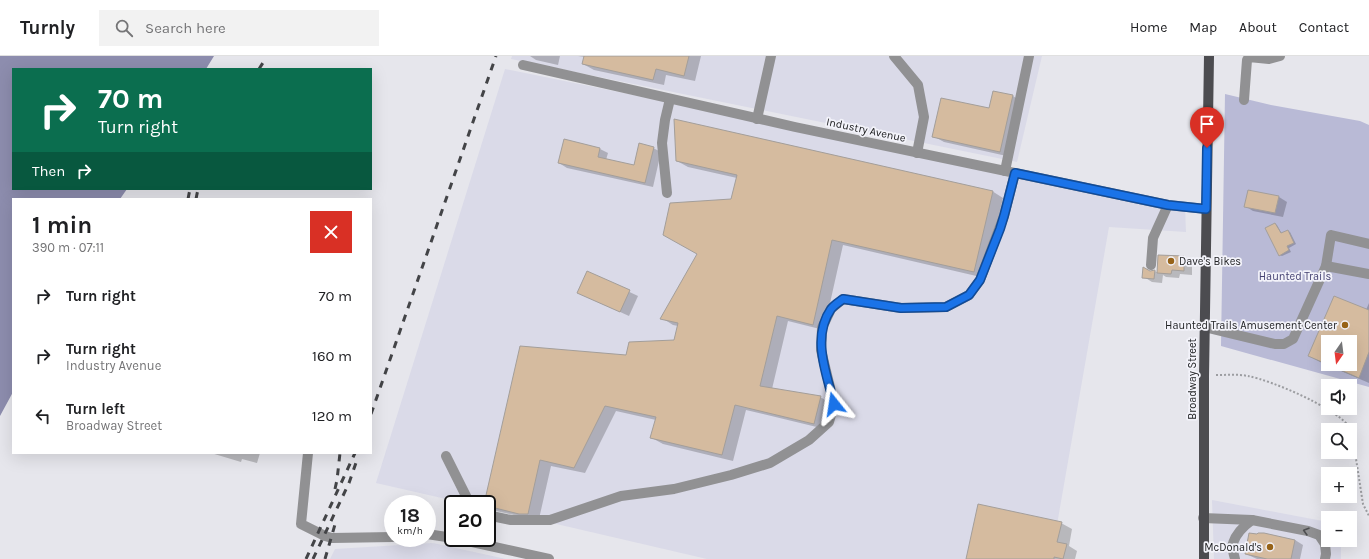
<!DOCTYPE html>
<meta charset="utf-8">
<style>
:root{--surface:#fff;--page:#f2f2f2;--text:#202124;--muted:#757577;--line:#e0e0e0}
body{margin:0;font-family:Karla,sans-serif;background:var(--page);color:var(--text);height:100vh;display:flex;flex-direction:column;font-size:15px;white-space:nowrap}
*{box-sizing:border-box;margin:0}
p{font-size:13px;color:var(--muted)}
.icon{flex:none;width:22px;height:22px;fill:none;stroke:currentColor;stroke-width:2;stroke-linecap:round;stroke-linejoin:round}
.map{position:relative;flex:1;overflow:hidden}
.details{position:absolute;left:12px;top:142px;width:360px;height:256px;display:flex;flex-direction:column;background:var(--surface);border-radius:0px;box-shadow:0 4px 16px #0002}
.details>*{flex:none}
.top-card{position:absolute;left:12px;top:12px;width:360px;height:122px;border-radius:0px;box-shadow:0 4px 16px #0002;background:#0b6e4f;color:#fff;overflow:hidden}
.needle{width:26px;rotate:194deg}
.buttons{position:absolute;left:1321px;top:279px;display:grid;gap:8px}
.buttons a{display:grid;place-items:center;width:36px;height:36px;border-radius:0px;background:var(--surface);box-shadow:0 4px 16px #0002;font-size:20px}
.speed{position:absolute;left:384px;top:439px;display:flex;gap:8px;font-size:20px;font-weight:700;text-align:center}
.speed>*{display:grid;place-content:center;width:52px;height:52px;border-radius:50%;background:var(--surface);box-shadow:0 4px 16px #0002;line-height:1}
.speed small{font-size:10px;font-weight:400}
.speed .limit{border:2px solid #111;border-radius:6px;background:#fff;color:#111}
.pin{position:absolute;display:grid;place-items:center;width:34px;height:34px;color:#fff;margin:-41px -17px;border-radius:50% 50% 50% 0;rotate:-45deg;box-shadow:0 0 4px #0007}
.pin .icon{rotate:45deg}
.me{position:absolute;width:44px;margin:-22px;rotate:345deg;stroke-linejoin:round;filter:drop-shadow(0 0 3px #0008)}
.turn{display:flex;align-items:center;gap:14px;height:84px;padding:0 20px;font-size:18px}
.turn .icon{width:52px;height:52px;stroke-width:2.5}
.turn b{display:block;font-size:28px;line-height:34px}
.then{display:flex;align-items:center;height:38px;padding:0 20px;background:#0003;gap:8px;font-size:15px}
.round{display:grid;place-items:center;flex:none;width:42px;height:42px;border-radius:0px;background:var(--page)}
.overview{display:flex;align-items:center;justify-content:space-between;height:68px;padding:0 20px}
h1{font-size:24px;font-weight:700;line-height:30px}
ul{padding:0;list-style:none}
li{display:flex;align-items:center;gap:12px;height:60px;padding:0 20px}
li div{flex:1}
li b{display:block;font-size:15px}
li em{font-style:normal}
header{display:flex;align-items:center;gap:24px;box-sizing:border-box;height:56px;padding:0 20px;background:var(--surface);border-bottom:1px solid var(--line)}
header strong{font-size:19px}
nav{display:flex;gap:22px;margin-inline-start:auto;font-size:14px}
.search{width:280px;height:36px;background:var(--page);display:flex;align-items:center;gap:10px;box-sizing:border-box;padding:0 14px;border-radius:0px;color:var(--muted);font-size:15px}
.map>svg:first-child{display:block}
.built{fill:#dadae8}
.green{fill:#b9bad6;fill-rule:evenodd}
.water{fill:#8d8dae}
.shadow{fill:#0003;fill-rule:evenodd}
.building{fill:#d5bb9f;stroke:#a39e9a;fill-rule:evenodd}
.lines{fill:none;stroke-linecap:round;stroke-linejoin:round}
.path{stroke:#9c9da1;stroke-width:2;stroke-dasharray:2 2;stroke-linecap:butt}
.minor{stroke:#919193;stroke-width:10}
.major{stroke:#4c4c50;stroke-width:10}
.rail{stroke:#434447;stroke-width:3;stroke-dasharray:7 7;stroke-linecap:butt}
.oneway{stroke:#4e4f51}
.route-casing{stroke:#114b97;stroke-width:10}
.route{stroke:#1a73e8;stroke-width:7}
.poi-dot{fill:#976318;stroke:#f3f3fa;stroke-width:1.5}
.labels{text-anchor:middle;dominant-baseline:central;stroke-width:3.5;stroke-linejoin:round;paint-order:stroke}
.street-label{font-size:11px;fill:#222325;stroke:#f3f3fa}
.poi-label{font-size:11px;fill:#222325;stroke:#f3f3fa;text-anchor:end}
.park-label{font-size:11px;fill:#454272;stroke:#f3f3fa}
</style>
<header>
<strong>Turnly</strong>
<div class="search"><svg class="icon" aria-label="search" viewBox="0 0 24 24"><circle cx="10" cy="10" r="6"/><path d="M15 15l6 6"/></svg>Search here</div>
<nav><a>Home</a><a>Map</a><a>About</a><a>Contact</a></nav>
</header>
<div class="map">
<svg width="1369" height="503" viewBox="0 0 1369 503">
<rect width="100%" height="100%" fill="#e6e6ec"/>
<g class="built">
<path d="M512,0H1042L1017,106L511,3Z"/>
<path d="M505,13L1185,151L1186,176L1109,171L1051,503H707L487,452V448H468L376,427Z"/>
<path d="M1212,444L1328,466V484H1341V503H1214Z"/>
<path d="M433,487L506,503H330L335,493Z"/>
</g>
<path class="green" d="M1225,38L1271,49L1360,65L1369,69V331L1221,290ZM1328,286H1350V308H1328Z"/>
<path class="water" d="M0,0H214L206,13H13V133H127L120,143H13V336L0,360Z"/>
<g class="shadow">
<path d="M530,0H560L558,9L536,4Z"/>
<path d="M578,0H701L695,25L666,19L664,29L594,14L583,8L585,1Z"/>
<path d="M1013,40L1023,47L1011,101L944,86L933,80L990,54Z"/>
<path d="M653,92L661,96L653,131L567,112L559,107L600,93L608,97L606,104L634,111Z"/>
<path d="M677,105L992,135L1003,142L985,222L843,189L824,274L788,265L772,333L820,341L831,347L825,373L746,354L733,405L663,388L652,382L656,364L616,355L585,417L551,410L539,463H531L496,455L485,448L627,300L675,285L678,270L673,269L662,262L732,144L737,122L688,111Z"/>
<path d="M1248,135L1279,141L1287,146L1283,161L1253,155L1245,150Z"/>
<path d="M1275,168L1277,169L1282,178L1288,175L1290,176L1296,188L1289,192L1291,196L1282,200L1279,199Z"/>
<path d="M1184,201L1192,205V219L1180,218L1179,222L1166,221L1163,219L1162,227L1152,226L1144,221L1150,216L1155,215L1158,217Z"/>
<path d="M587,216L638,240L629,260L578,237Z"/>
<path d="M1369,247V327L1320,306L1309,300L1366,254ZM1328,286H1350V308H1328Z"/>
<path d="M211,397H260L257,407L242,403L241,406Z"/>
<path d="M1061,467L1072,473L1069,490L1077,495L1075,503H967Z"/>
<path d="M1258,478L1295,484L1303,489L1300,503H1257L1246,498Z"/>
</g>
<g class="building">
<path d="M584,0H689L684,20L656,13L653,24L582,8Z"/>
<path d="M993,35L1013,39L1000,96L932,81L941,42L989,52Z"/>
<path d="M674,63L993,135L974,216L832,184L813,269L777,260L760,330L821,340L814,368L735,349L722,399L650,382L656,361L605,350L574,412L540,404L528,458H519L487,450V448H484L520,290L626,299L629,286L674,284L678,267L660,263L697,198L663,179L670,147L731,143L737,119L676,105Z"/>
<path d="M564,83L600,92L598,101L634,109L639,87L654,91L645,127L558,107Z"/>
<path d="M1248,134L1279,140L1275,157L1244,151Z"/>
<path d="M1275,167L1281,177L1288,174L1294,187L1287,190L1289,194L1279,200L1265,172Z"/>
<path d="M1158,199L1184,200V215L1172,214L1171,218L1157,217Z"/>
<path d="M1143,211L1150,215L1155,214L1154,223L1142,222Z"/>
<path d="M587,215L630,234L620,256L577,237Z"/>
<path d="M1334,240L1369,254V296L1359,322L1308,300ZM1328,286H1350V308H1328Z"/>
<path d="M978,448L1062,466L1057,486L1067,488L1063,503L1054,501V503H966Z"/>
<path d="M1249,477L1257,478L1258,477H1264L1295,484L1291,503H1267L1245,498Z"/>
</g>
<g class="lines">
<path class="path" d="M1216,319C1227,319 1238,318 1248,320C1273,325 1331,350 1348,369C1350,372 1351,375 1352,377L1363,448L1369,460"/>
<g class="minor">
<path d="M894,0L918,29L924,61L917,97"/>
<path d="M523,9L795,71L1168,149L1206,153"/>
<path d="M1244,44L1247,4L1249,1L1269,3L1280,0"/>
<path d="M757,63L771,0"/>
<path d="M1005,115L1029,0"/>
<path d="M667,137L662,87L665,64L670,43"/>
<path d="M1151,209L1153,182L1168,149"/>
<path d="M1326,210L1331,179L1369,188"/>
<path d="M1204,271L1275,288H1284L1293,283L1326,210L1369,218"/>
<path d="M308,397L301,468L325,480L332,482L393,481"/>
<path d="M446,400L470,448"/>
<path d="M487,459L511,464H550L621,440L674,433L731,419L770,407L809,384L829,366L834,348L821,294L822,272L831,253L843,243L901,252L946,251L969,239L980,224L1004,160L1015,117"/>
<path d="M1203,462L1252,464L1308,475L1319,479L1325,488L1326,498L1325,503"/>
<path d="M427,478L453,482"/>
<path d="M454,482L549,503"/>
<path d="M1235,503C1234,498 1231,492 1233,487C1236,478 1245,469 1252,464"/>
</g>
<path class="major" d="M1204,503V320L1209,0"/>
<g class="rail">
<path d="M259,13L266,2"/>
<path d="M188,143L190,133"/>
<path d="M196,143L198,133"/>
<path d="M371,358L496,0"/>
<path d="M335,433L337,424L340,397"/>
<path d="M306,503L355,397"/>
<path d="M313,503L349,427L358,401"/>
<path d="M325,503L336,465"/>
</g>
</g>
<defs><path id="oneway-chevron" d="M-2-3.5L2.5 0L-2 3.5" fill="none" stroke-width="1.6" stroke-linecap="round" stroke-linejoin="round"/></defs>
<use class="oneway" href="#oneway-chevron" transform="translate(1306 475) rotate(-164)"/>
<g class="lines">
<g class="route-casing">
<path id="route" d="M834,348C827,318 811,282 831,253C834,249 839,246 843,243L901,252L946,251L969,239L980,224L1000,173L1004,160L1015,117L1168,149L1206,153L1207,92"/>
</g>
<use href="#route" class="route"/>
</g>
<g class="poi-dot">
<circle cx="1171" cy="205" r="4"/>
<circle cx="1345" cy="269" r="4"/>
<circle cx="1270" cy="491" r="4"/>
</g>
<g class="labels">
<g class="street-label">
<text transform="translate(866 74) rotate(12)">Industry Avenue</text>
<text transform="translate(1192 323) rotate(-90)">Broadway Street</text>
</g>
<g class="poi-label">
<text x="1179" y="205" text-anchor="start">Dave's Bikes</text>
<text x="1337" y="269">Haunted Trails Amusement Center</text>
<text x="1262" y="491">McDonald's</text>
</g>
<g class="park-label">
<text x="1295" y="220">Haunted Trails</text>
</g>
</g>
</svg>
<div class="buttons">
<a><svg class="needle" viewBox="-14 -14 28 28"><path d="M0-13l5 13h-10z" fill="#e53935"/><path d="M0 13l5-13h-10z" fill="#757577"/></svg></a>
<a><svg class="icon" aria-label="sound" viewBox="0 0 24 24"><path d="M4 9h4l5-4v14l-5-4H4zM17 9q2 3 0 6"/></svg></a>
<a><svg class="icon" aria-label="search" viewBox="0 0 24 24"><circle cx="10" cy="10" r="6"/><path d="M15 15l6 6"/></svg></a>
<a>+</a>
<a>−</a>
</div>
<div class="speed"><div>18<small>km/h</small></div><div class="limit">20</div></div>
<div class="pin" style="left:1207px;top:92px;background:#d93025"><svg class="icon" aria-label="arrive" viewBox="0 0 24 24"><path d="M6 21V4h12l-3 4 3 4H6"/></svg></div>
<svg class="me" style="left:834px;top:348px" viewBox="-20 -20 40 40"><path d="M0-17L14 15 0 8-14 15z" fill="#1a73e8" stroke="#fff" stroke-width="4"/></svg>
<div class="top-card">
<div class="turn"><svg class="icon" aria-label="right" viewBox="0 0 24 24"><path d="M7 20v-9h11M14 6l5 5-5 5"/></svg><div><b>70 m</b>Turn right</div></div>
<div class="then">Then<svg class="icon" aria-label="right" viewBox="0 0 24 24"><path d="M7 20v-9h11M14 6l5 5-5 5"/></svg></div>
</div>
<section class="details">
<div class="overview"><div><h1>1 min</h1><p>390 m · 07:11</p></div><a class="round" style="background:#d93025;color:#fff"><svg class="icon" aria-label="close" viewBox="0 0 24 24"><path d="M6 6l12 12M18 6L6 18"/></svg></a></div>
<ul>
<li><svg class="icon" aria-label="right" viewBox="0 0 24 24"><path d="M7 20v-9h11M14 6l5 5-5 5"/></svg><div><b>Turn right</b></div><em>70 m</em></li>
<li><svg class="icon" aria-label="right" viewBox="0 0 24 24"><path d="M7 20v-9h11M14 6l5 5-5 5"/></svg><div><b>Turn right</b><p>Industry Avenue</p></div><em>160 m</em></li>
<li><svg class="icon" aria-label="left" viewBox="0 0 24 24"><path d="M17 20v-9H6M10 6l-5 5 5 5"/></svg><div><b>Turn left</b><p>Broadway Street</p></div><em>120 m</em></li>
</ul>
</section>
</div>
